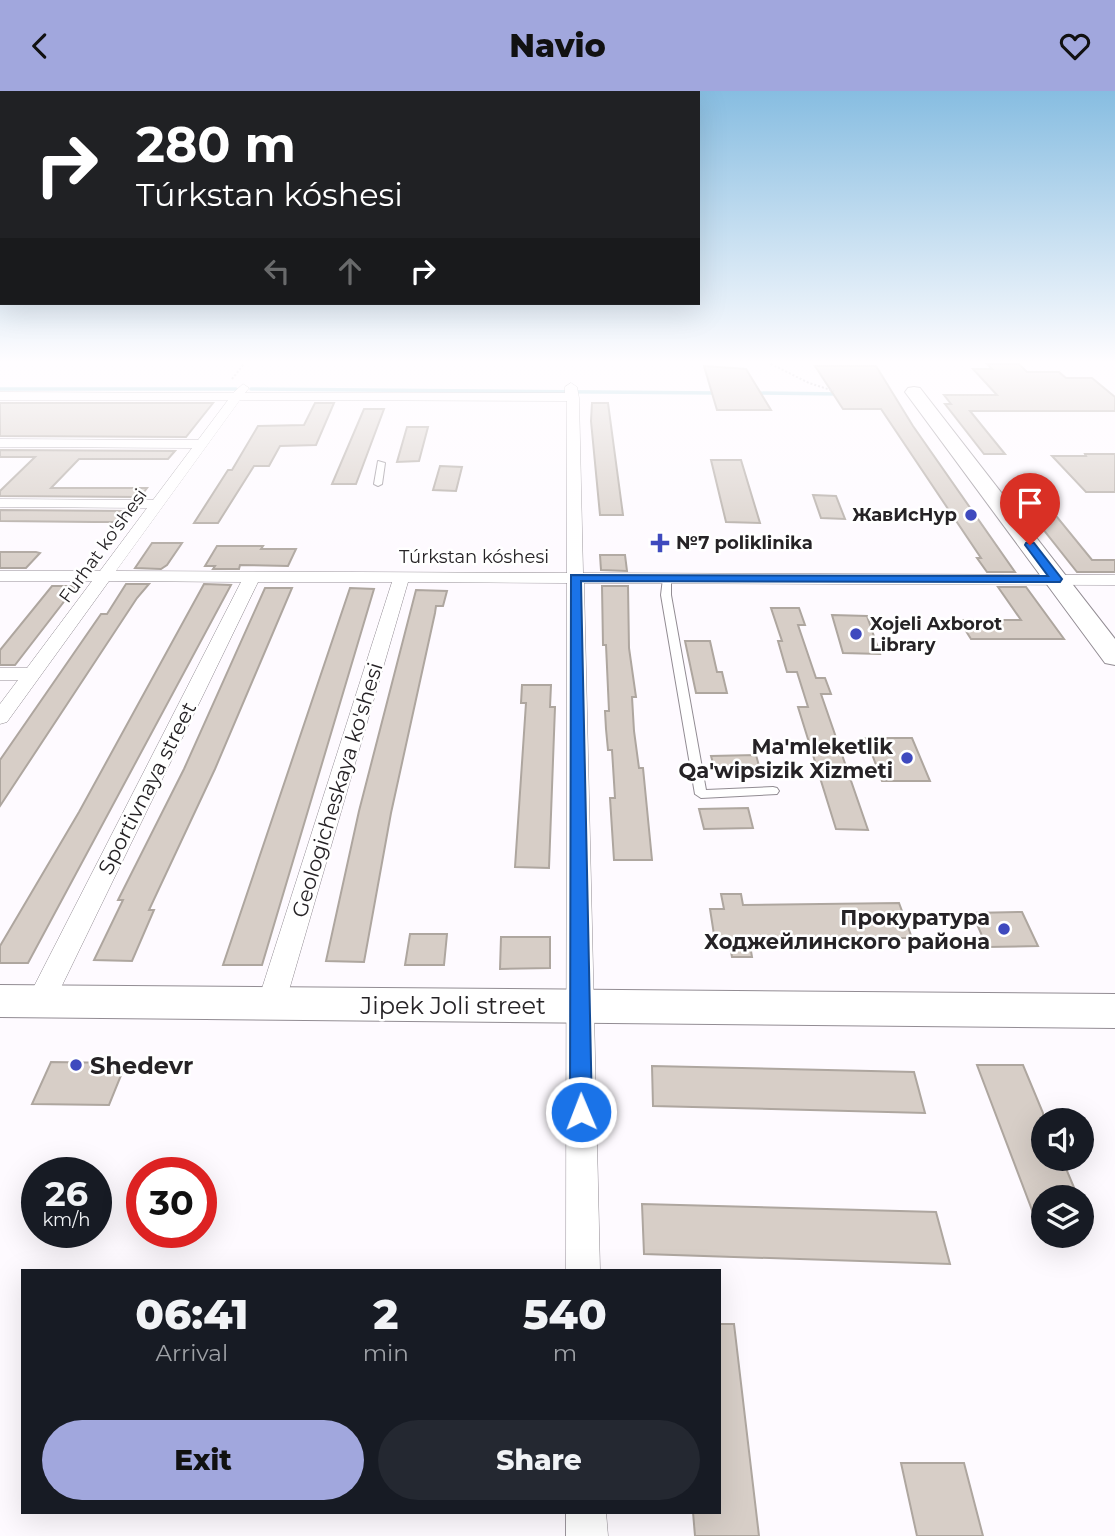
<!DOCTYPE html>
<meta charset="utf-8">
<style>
:root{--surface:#171b24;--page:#242831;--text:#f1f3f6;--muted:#9ea1a6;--accent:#a1a7dd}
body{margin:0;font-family:Montserrat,sans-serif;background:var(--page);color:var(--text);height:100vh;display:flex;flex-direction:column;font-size:26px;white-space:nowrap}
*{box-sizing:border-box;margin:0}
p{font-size:23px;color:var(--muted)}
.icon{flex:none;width:38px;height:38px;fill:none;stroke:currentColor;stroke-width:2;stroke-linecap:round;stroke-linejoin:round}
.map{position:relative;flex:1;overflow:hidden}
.sheet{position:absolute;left:21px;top:1178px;width:700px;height:245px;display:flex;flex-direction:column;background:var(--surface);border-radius:0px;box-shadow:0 7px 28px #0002}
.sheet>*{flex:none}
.hud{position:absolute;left:0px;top:0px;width:700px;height:214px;box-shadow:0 7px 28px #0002;background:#202124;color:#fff;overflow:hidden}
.tools{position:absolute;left:1031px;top:1017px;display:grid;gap:14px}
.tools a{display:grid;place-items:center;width:63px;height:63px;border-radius:50%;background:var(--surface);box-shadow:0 7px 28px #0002;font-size:35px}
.speed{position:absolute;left:21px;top:1066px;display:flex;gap:14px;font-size:35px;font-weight:700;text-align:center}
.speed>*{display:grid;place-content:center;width:91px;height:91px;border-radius:50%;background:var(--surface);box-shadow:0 7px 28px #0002;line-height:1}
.speed small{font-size:18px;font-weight:400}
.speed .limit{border:10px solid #d22;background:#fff;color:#111}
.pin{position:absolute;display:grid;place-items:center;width:60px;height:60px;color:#fff;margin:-72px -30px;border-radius:50% 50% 50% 0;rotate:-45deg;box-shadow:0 0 7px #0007}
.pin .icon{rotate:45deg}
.me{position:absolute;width:77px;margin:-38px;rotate:359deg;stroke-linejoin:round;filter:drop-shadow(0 0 5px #0008)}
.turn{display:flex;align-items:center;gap:24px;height:147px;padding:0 21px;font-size:32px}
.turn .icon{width:91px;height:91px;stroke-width:2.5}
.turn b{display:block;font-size:49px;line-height:60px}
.lanes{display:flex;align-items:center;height:66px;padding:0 21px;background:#0003;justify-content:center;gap:35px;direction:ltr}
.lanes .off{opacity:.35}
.eta{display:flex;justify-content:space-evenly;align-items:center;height:119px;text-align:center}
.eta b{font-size:42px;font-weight:800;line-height:49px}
.action{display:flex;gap:14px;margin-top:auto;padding:14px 21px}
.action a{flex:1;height:80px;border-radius:42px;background:var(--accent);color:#111;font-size:28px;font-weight:800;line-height:80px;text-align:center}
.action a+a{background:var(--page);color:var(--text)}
header{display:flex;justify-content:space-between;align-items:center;height:91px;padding:0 21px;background:var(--accent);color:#111;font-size:32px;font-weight:800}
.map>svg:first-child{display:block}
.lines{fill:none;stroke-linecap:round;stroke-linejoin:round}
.stream{stroke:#97cad7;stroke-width:3.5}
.building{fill:#d7cec7;stroke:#aea69f;stroke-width:2}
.lane-casing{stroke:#928c93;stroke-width:2}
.street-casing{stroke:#928c93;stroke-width:1}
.secondary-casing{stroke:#928c93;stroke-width:2}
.path{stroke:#bcb8bd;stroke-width:2;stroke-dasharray:2 2;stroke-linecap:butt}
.lane{fill:#fff;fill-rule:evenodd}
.street{fill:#fff;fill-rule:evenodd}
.secondary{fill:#fff;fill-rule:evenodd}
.route{fill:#1a73e8;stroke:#114b97;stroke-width:2}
.poi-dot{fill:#3f4abe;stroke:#fff;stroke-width:2.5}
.labels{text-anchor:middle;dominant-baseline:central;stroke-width:5;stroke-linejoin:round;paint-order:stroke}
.far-poi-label{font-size:18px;font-weight:bold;fill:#262326;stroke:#fff;text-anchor:start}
.far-street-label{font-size:18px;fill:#262326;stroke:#fff}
.poi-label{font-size:21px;font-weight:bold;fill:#262326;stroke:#fff;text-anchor:end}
.street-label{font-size:21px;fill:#262326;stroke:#fff}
.near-street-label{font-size:24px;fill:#262326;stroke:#fff}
.near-poi-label{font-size:24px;font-weight:bold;fill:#262326;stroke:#fff;text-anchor:start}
</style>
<header><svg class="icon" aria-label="back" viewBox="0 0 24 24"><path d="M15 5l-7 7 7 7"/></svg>Navio<svg class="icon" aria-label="heart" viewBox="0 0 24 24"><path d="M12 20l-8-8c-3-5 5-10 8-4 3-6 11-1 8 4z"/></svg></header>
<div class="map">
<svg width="1115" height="1445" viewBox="0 0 1115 1445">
<rect width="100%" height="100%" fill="#fefaff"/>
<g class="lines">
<g class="stream">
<path d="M0,298H236"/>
<path d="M251,298L718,302"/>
<path d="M753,302L840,303"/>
</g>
</g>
<g class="building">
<path d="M987,273H1019L1027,281H1059L1066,287H1092L1115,306V320H970L1005,363H984L945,313H951L944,304H997L973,278H992Z"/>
<path d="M704,275L746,278L771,319H717Z"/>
<path d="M815,275H876L913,335L1015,481H987L977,467H981L881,318H843Z"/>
<path d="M0,312H213L186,346L0,345Z"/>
<path d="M315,312H334L316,354L280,355L269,375H254L218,432H194L228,379H232L258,335L304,334Z"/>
<path d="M592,312H608L623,424H600L591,330Z"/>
<path d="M364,318H384L356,393H332Z"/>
<path d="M407,336H428L419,370L397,371Z"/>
<path d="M0,359L175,360L168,368H79L51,397H147L140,406L0,405V400L35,366H0Z"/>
<path d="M1085,363H1115V401H1086L1052,365H1086Z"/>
<path d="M711,369H741L760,432L726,431Z"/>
<path d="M440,375L462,376L456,400L433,399Z"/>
<path d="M1012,399H1035L1092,469H1115V481H1077Z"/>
<path d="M813,404L836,405L845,428L821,427Z"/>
<path d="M0,419L130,420L121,431H94L0,430Z"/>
<path d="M152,452H182L167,474L161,478L135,477Z"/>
<path d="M217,455H263L261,458H296L288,475L240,474L239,478H213L215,475H205Z"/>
<path d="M0,461H36L40,462L26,477H0Z"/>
<path d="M600,464H625L627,480L601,479Z"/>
<path d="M126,493H149L137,507L0,715V669L101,523H107Z"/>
<path d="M204,493L231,494L28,872H0V855L79,721Z"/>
<path d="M52,495H76L15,574H0V559Z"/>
<path d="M602,495H628L629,557L636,606H632L634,640L639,677H643L652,769H614L610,707H615L612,659H608L606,638L605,620H609L606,554H603Z"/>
<path d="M998,496H1026L1064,548H971L959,529H1021Z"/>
<path d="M265,497H292L215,678L149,819H154L132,870L94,869L123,809H118L184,678Z"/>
<path d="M350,497L374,498L262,874H223Z"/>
<path d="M416,499L447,500L443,515H436L435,522L391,722L364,871L326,870L359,720Z"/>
<path d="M771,517H799L805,534H798L816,587H825L831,603H821L868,739L836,738L798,616H808L797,581H787L778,550H782Z"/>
<path d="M832,524L867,525L880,563L843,562Z"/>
<path d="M685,550H710L717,581H722L727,602H696Z"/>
<path d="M522,594H551L550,616H555L549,777L515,776L526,612H521Z"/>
<path d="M866,647H912L930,690H882Z"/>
<path d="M756,664L761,682L716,683L711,665Z"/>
<path d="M748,717L753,737L704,738L699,718Z"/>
<path d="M721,803H741L743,814L899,812L912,847H829L831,854H750L752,866H732L729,850H715L710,818H724Z"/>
<path d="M1022,821L1038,855L987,856L972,822Z"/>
<path d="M410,843H447L444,874H405Z"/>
<path d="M501,846H550V877L500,878Z"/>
<path d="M51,971L126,972L109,1014L32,1013Z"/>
<path d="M977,974H1023L1043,1022V1068H1062L1078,1106H1043V1148Z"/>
<path d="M652,975L914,981L925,1022L653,1015Z"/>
<path d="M642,1113L936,1121L950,1173L644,1163Z"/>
<path d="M719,1233H734L759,1445H695L693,1421H719Z"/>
<path d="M901,1372H964L983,1445H917Z"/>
</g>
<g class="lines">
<g class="lane-casing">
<g id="lane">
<path d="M378,370L385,372L382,393L378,395L374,393Z"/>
<path d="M667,484L671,487V504L706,699L773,696L777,697L779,700L777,703L701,707L695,703L661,504L663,487Z"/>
</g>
</g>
<g class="street-casing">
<g id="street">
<path d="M571,292L577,296L579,307L583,482L1115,484V494L584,492L600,1180H566L567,492L408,491L285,913L281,921L271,924L261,921L257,913L392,491H258L54,911L50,919L40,922L30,919L26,911L241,491L109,490L7,631L0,633V613L18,589H0V577H27L92,490H0V480H100L147,417L0,416V408L153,409L192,357L0,356V348L198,349L228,309H0V301L233,302L243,293L249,297L245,302H565V296ZM240,309L567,310V482L116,480Z"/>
<path d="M566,1421H606L608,1445H566Z"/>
</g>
</g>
<g class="secondary-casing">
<g id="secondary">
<path d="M914,296L920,297L1115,548V574L1105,572L908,305L905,301L908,297Z"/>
<path d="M0,894L1115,903V937L0,926Z"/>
</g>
</g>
<g class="path">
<path d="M771,273L809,292L834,300"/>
<path d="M232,288L244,273"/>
</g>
<use href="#lane" class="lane"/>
<use href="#street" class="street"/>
<use href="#secondary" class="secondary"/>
</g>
<linearGradient id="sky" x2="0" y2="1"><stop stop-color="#87bde1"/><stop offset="0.57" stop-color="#fffdff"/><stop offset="1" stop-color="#fffdff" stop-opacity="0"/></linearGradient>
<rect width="1115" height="475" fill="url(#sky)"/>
<path class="route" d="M1026,452H1034L1062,488L1060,491L581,490L592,1021L588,1028L581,1031L573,1028L570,1021L571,484L1048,485L1025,454Z"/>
<g class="poi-dot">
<circle cx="971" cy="424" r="7"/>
<path d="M656.5 441.5h7v7h7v7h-7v7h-7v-7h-7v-7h7z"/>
<circle cx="856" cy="543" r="7"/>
<circle cx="907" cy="667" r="7"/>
<circle cx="1004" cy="838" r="7"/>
<circle cx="76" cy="974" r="7"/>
</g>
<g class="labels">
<g class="far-poi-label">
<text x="957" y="424" text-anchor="end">ЖавИсНур</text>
<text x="676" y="452">№7 poliklinika</text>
<text x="870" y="533">Xojeli Axborot<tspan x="870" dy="21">Library</tspan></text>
</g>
<g class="far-street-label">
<text transform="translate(103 455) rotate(-54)">Furhat ko'shesi</text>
<text x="474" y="466">Túrkstan kóshesi</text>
</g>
<g class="poi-label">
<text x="893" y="655">Ma'mleketlik<tspan x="893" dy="24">Qa'wipsizik Xizmeti</tspan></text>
<text x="990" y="826">Прокуратура<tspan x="990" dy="24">Ходжейлинского района</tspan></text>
</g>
<g class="street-label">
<text transform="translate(147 697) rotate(-63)">Sportivnaya street</text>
<text transform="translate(337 699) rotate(-73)">Geologicheskaya ko'shesi</text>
</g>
<g class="near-street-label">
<text x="453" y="914">Jipek Joli street</text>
</g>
<g class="near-poi-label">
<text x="90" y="974">Shedevr</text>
</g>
</g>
</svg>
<div class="tools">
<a><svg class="icon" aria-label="sound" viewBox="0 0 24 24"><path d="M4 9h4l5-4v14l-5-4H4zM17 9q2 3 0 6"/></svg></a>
<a><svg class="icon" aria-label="layers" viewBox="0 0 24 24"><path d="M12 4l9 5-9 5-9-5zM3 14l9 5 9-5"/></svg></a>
</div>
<div class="speed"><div>26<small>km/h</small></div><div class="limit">30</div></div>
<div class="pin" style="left:1030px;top:454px;background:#d93025"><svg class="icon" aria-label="arrive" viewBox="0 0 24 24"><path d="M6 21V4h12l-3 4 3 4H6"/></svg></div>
<svg class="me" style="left:581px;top:1021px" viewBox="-20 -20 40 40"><circle r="17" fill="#1a73e8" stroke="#fff" stroke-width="3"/><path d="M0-11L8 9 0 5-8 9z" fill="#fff"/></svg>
<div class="hud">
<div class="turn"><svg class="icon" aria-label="right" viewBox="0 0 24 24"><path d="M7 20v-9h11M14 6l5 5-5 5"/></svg><div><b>280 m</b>Túrkstan kóshesi</div></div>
<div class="lanes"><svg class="icon off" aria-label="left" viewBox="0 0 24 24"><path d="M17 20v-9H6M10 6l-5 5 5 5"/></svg><svg class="icon off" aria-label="ahead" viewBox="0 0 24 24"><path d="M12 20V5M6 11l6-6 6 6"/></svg><svg class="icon" aria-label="right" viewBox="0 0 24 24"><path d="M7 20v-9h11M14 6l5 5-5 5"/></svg></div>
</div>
<section class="sheet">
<div class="eta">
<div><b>06:41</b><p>Arrival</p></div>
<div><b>2</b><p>min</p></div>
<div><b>540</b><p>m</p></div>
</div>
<div class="action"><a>Exit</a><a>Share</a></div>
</section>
</div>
